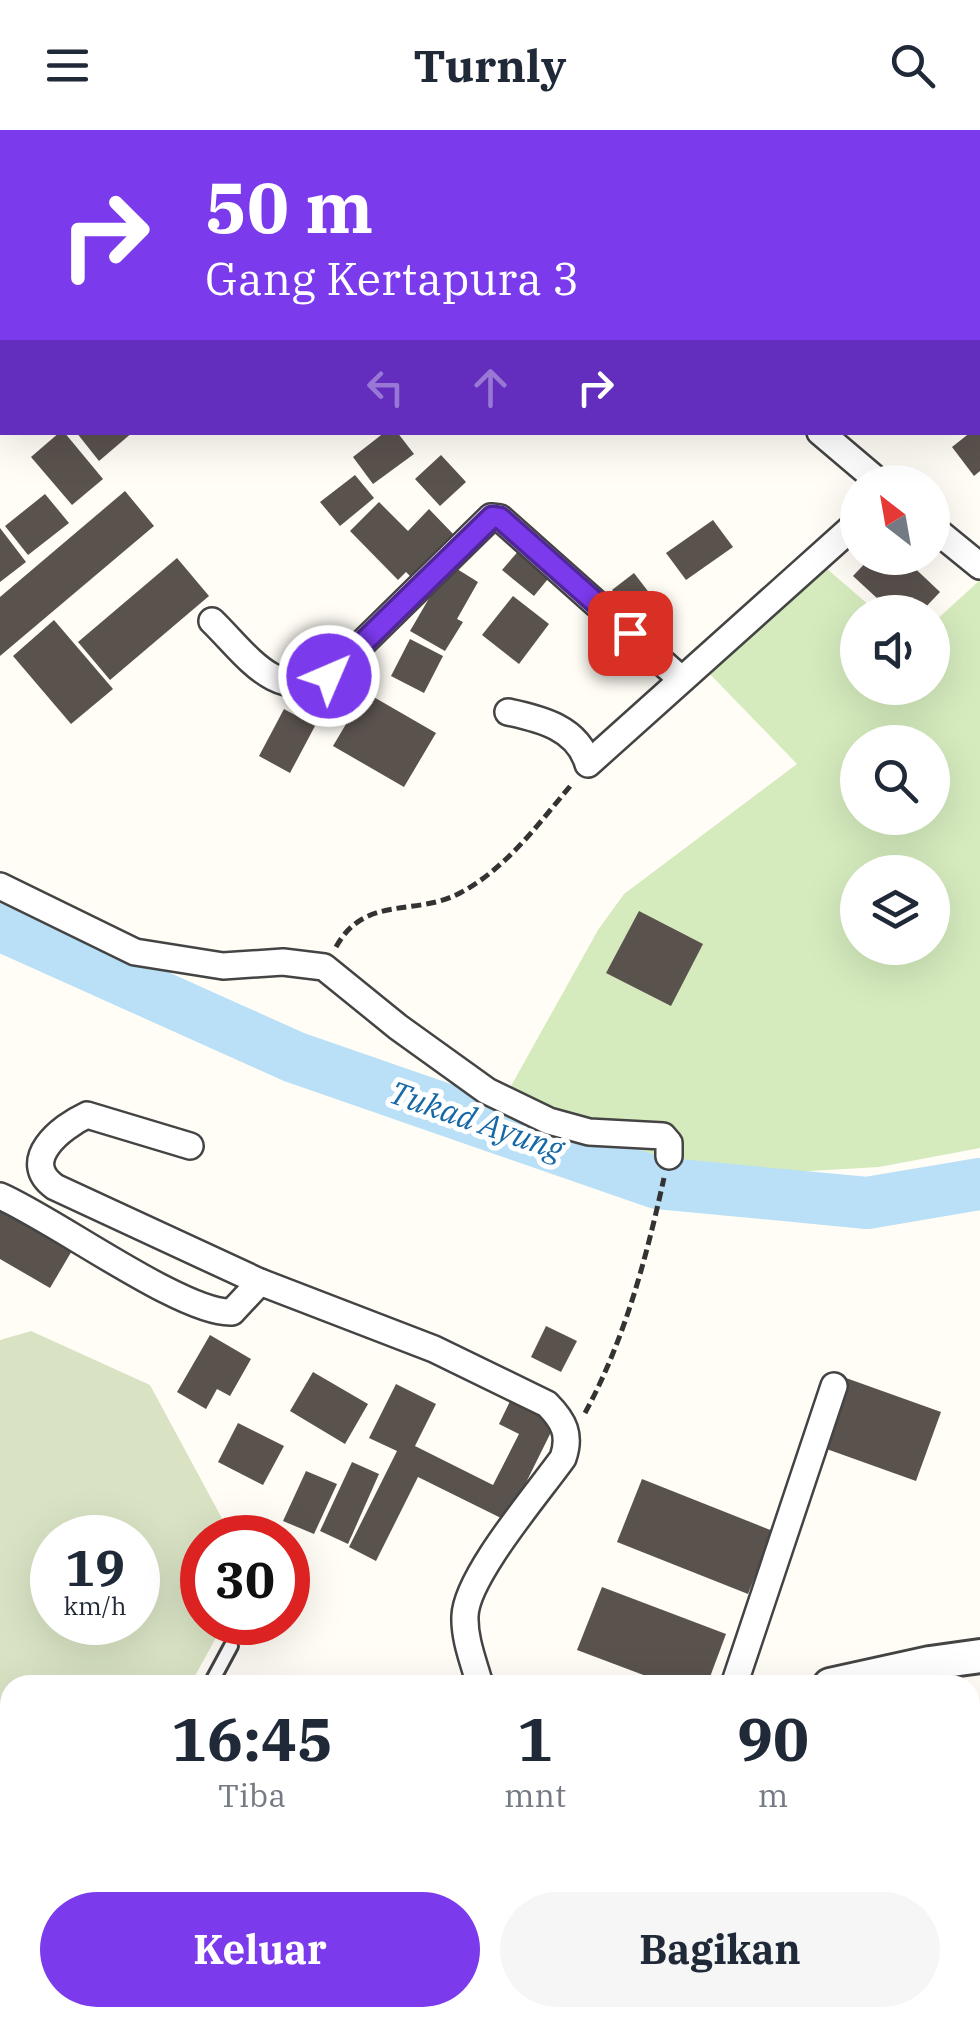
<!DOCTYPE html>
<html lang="id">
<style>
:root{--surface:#fff;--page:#f6f6f7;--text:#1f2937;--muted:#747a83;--accent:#7c3aed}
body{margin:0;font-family:"IBM Plex Serif",serif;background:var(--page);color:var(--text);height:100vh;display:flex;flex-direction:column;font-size:38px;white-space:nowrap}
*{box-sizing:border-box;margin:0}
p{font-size:32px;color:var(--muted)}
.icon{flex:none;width:55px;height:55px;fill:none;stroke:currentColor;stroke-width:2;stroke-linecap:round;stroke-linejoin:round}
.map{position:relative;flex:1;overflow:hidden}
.side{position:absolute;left:0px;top:1545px;width:980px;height:352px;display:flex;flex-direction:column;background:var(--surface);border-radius:30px 30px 0 0;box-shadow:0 10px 40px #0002}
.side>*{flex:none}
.banner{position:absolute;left:0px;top:0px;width:980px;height:305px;box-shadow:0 10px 40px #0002;background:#7c3aed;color:#fff;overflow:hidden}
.needle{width:65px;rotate:329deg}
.controls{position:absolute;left:840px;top:335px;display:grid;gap:20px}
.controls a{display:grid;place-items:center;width:110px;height:110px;border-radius:50%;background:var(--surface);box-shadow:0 10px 40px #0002;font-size:50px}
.speed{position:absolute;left:30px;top:1385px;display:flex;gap:20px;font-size:50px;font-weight:700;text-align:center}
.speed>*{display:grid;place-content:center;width:130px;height:130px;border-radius:50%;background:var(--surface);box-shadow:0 10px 40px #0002;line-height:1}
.speed small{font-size:25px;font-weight:400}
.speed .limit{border:15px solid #d22;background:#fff;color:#111}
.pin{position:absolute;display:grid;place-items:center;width:85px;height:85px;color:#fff;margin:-42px;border-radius:20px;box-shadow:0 5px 15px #0006}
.me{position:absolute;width:110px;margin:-55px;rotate:45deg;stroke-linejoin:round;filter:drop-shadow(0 0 8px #0008)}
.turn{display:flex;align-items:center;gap:35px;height:210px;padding:0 40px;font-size:45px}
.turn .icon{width:130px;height:130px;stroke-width:2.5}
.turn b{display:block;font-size:70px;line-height:85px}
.lanes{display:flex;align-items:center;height:95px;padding:0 40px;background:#0003;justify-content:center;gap:50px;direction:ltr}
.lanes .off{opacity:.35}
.eta{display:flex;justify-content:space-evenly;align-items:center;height:170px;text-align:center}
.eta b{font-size:60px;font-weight:700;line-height:70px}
.button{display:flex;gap:20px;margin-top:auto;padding:20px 40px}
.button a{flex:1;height:115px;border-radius:60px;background:var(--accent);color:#fff;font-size:40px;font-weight:700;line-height:115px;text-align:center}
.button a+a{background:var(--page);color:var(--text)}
header{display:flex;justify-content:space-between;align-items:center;height:130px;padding:0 40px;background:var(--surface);font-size:45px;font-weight:700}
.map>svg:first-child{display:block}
.green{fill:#d5ebbd;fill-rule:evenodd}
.cemetery{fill:#d9e3c4;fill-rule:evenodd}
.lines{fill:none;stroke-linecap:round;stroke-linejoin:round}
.river{stroke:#b9e0f7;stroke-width:52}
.building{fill:#5a524d}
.service-casing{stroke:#444;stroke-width:18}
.minor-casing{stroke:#444;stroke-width:30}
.tertiary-casing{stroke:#444;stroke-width:38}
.path{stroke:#333;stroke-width:5;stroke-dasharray:10 5;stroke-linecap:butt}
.service{stroke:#fff;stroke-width:12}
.minor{stroke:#fff;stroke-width:25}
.tertiary{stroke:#fff;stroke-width:32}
.route-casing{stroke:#51269a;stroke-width:25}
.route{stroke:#7c3aed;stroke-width:18}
.labels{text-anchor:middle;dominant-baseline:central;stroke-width:10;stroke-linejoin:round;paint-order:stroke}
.water-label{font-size:32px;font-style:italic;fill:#1768a6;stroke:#fff}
</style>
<header><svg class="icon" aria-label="menu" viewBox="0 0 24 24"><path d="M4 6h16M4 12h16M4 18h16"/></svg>Turnly<svg class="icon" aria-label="search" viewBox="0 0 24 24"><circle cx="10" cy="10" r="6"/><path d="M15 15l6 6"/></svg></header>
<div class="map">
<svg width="980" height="1896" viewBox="0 0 980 1896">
<rect width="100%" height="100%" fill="#fffdf5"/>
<path class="green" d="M826,438L877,482H858V558H932L933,493L980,450V1018L879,1037L742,1045L652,1027L544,981L511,956L598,800L624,764L797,634L707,541ZM858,612H932V688H858ZM858,742H932V818H858Z"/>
<path class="cemetery" d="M31,1201L150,1255L232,1407L202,1408V1492L224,1493L190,1555H10V1605L0,1602V1210ZM52,1408H138V1492H52Z"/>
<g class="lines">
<path class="river" d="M0,795L294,927L657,1053L867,1073L980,1054"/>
</g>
<g class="building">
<path d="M60,302H64L103,349L72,375L31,327Z"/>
<path d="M76,302H133L99,331Z"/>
<path d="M385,302H397L414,324L373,354L353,327Z"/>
<path d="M971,302H980V341L974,346L952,317Z"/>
<path d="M441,325L466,352L440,376L415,349Z"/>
<path d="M355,345L374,368L340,396L320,372Z"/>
<path d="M125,361L154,396L0,526V467Z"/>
<path d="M45,364L69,393L28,425L5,396Z"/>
<path d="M379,372L408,401L429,379L455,406L412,448L406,442L398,450L350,401Z"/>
<path d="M713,390L733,417L686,450L666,423Z"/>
<path d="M0,398L26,432L0,452Z"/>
<path d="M521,418L552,444L534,466L502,440Z"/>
<path d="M177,428L209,466L110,550L78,512Z"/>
<path d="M870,428H904L940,462L921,482H892L853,446Z"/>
<path d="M449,434L478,452L457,489L463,492L445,521L410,501Z"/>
<path d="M634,443L657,473L634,490L612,460Z"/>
<path d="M513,466L549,494L519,534L482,505Z"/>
<path d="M54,490L113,559L71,594L13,526Z"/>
<path d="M410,509L443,526L424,563L391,546Z"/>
<path d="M365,562L436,603L404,657L333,616Z"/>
<path d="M284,579L315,596L290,643L259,626Z"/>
<path d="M639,781L703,814L671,876L606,843Z"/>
<path d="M0,1075L73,1119L50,1158L0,1129Z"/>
<path d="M546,1196L577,1211L561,1242L531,1227Z"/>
<path d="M210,1205L251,1229L230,1266L217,1259L206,1279L177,1262Z"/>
<path d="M313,1242L368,1274L345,1314L290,1281Z"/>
<path d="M846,1248L941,1282L916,1351L821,1317Z"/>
<path d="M396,1254L436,1274L415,1316L493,1355L519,1304L499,1294L512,1267L557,1290L507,1391L418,1347L376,1431L349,1417L397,1321L369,1308Z"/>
<path d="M238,1293L284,1316L263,1355L218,1332Z"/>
<path d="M352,1332L379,1344L348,1414L320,1401Z"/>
<path d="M306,1341L337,1354L314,1404L283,1391Z"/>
<path d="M642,1349L773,1401L748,1464L617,1412Z"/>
<path d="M602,1457L726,1504L707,1555H670L577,1520Z"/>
<path d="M9,1866L10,1888H38L36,1896H1Z"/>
<path d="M104,1888H162L160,1896H122L103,1891Z"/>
</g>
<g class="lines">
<g class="service-casing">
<path id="service" d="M210,1555L231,1516"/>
</g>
<g class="minor-casing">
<g id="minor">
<path d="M582,0L583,2"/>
<path d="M859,0L864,2"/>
<path d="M412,2L415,0"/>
<path d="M913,2L915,0"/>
<path d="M978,87L980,89"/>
<path d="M0,168L2,170"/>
<path d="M0,285L2,283"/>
<path d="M820,302L879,352"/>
<path d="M932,397L980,436"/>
<path d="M212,491C247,525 276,573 329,546L491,387L500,388L681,549"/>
<path d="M508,582C541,589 578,598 588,634L858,392"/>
<path d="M0,756L135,822L223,836L283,832L324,837L398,897L487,961L549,991L589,1002L663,1006L669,1013V1026"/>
<path d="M190,1016L87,985C61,997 18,1031 55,1057L260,1152L434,1219L547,1274C564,1291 571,1305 563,1328C538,1363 466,1447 465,1486C464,1509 474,1533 480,1555"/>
<path d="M0,1066C54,1089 184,1185 232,1182L260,1152"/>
<path d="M734,1555L834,1256"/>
<path d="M375,1888L380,1896"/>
<path d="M57,1896L59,1888"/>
<path d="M177,1896L180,1888"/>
</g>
</g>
<g class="tertiary-casing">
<g id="tertiary">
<path d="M830,1555L930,1533L980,1526"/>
<path d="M0,1606L10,1609"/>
</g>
</g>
<g class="path">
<path d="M336,817C365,764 415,787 460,763C507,738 538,694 572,654"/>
<path d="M585,1283C625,1209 646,1129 664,1048"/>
</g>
<use href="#service" class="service"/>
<use href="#minor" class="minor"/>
<use href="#tertiary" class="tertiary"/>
</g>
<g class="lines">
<g class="route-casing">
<path id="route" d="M329,546L492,387L500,388L630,503"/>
</g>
<use href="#route" class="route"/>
</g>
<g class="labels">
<g class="water-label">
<text transform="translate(477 990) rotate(19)">Tukad Ayung</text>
</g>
</g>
</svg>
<div class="controls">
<a><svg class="needle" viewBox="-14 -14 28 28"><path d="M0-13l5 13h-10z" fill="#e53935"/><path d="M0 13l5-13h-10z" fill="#747a83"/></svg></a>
<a><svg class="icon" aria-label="sound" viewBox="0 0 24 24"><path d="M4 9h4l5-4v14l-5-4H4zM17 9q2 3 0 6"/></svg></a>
<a><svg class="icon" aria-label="search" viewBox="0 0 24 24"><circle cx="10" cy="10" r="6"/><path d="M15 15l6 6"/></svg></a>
<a><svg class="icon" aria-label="layers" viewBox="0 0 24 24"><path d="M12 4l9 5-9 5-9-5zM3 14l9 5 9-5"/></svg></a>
</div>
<div class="speed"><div>19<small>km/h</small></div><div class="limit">30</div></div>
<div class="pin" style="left:630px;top:503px;background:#d93025"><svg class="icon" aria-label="arrive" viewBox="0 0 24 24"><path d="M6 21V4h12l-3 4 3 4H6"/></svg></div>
<svg class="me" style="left:329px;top:546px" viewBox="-20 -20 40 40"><circle r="17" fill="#7c3aed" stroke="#fff" stroke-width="3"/><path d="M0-11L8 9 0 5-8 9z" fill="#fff"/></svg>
<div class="banner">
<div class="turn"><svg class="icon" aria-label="right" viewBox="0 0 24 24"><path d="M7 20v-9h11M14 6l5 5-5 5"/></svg><div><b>50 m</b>Gang Kertapura 3</div></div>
<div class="lanes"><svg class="icon off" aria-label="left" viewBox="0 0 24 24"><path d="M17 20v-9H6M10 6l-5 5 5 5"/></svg><svg class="icon off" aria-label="ahead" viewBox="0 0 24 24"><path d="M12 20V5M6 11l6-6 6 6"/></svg><svg class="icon" aria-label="right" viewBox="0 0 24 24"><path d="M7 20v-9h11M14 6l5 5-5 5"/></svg></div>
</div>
<section class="side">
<div class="eta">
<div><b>16:45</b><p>Tiba</p></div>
<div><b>1</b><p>mnt</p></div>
<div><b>90</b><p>m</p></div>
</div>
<div class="button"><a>Keluar</a><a>Bagikan</a></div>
</section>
</div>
